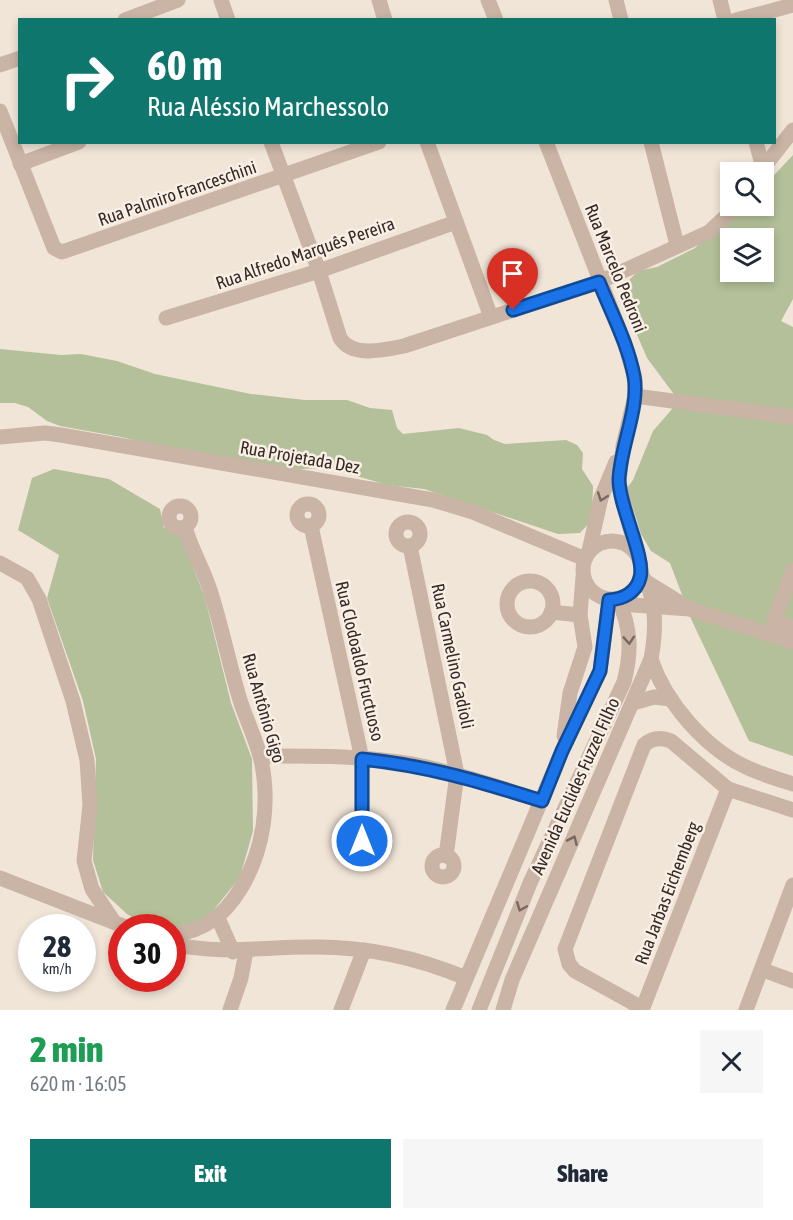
<!DOCTYPE html>
<meta charset="utf-8">
<style>
:root{--surface:#fff;--page:#f6f6f7;--text:#1f2937;--muted:#747a83;--accent:#0f766e}
body{margin:0;font-family:"Asap Condensed",sans-serif;background:var(--page);color:var(--text);height:100vh;display:flex;flex-direction:column;font-size:22px;white-space:nowrap}
*{box-sizing:border-box;margin:0}
p{font-size:20px;color:var(--muted)}
.icon{flex:none;width:33px;height:33px;fill:none;stroke:currentColor;stroke-width:2;stroke-linecap:round;stroke-linejoin:round}
.map{position:relative;height:1010px;overflow:hidden}
.side{display:flex;flex-direction:column;background:var(--surface);flex:1}
.side>*{flex:none}
.guide{position:absolute;left:18px;top:18px;width:758px;height:126px;border-radius:0px;box-shadow:0 3px 9px #0003;background:#0f766e;color:#fff;overflow:hidden}
.tools{position:absolute;left:720px;top:162px;display:grid;gap:12px}
.tools a{display:grid;place-items:center;width:54px;height:54px;border-radius:0px;background:var(--surface);box-shadow:0 3px 9px #0003;font-size:30px}
.speed{position:absolute;left:18px;top:914px;display:flex;gap:12px;font-size:30px;font-weight:700;text-align:center}
.speed>*{display:grid;place-content:center;width:78px;height:78px;border-radius:50%;background:var(--surface);box-shadow:0 3px 9px #0003;line-height:1}
.speed small{font-size:15px;font-weight:400}
.speed .limit{border:9px solid #d22;background:#fff;color:#111}
.pin{position:absolute;display:grid;place-items:center;width:51px;height:51px;color:#fff;margin:-62px -26px;border-radius:50% 50% 50% 0;rotate:-45deg;box-shadow:0 0 6px #0007}
.pin .icon{rotate:45deg}
.me{position:absolute;width:66px;margin:-33px;rotate:0deg;stroke-linejoin:round;filter:drop-shadow(0 0 4px #0008)}
.turn{display:flex;align-items:center;gap:21px;height:126px;padding:0 30px;font-size:27px}
.turn .icon{width:78px;height:78px;stroke-width:2.5}
.turn b{display:block;font-size:42px;line-height:51px}
.round{display:grid;place-items:center;flex:none;width:63px;height:63px;border-radius:0px;background:var(--page)}
.summary{display:flex;align-items:center;justify-content:space-between;height:102px;padding:0 30px}
h1{font-size:36px;font-weight:800;line-height:45px;color:#1e9e55}
.cta{display:flex;gap:12px;margin-top:auto;padding:12px 30px}
.cta a{flex:1;height:69px;border-radius:0px;background:var(--accent);color:#fff;font-size:24px;font-weight:800;line-height:69px;text-align:center}
.cta a+a{background:var(--page);color:var(--text)}
.map>svg:first-child{display:block}
.green{fill:#b4c099;fill-rule:evenodd}
.lines{fill:none;stroke-linecap:round;stroke-linejoin:round}
.minor{stroke:#c9b4a5;stroke-width:15}
.oneway{stroke:#78685f}
.route-casing{stroke:#114b97;stroke-width:15}
.route{stroke:#1a73e8;stroke-width:10}
.labels{text-anchor:middle;dominant-baseline:central;stroke-width:5;stroke-linejoin:round;paint-order:stroke}
.street-label{font-size:18px;fill:#352a26;stroke:#f9efe5}
</style>
<div class="map">
<svg width="793" height="1010" viewBox="0 0 793 1010">
<rect width="100%" height="100%" fill="#f1e5d8"/>
<g class="green">
<path d="M793,155V299L781,321L793,327V756L749,741L692,621L670,563L651,551L641,534L627,488L633,480L653,431L679,401L647,358L625,307L623,296L626,283L638,271L657,267L695,248L721,223L749,209L752,206H764V186ZM730,238H764V272H730Z"/>
<path d="M0,349L61,355L81,354L117,361L155,374L251,394L305,400H347L370,408L392,410L397,428L403,434L459,428L487,435L494,440L505,444L566,440L577,445L583,453L582,469L593,486L592,520L580,533L558,534L424,489L387,485L330,468L299,469L178,451L121,437L60,426L47,421L28,407L15,403H0Z"/>
<path d="M54,469L109,479L160,509L164,528L179,531L205,598L231,703L252,759L253,831L240,877L208,917L186,929L147,925L127,914L103,892L93,860L96,759L83,701L47,598L59,555L18,530L32,478Z"/>
</g>
<g class="lines">
<g class="minor">
<path d="M221,0L228,20"/>
<path d="M379,0L385,20"/>
<path d="M488,0L496,20"/>
<path d="M616,0L621,20"/>
<path d="M720,0L725,20"/>
<path d="M125,20L178,0"/>
<path d="M736,20L793,5"/>
<path d="M0,65L20,58"/>
<path d="M0,111L54,248L62,252L379,142"/>
<path d="M271,142L319,271L340,338C352,358 384,350 404,346L599,282L709,232L737,206"/>
<path d="M427,142L491,317"/>
<path d="M546,142L625,344L635,379V396L623,446L619,482L636,552"/>
<path d="M651,142L677,245"/>
<path d="M756,142L763,168"/>
<path d="M20,164L79,142"/>
<path d="M760,172L793,130"/>
<path d="M166,318L319,271L456,222"/>
<path d="M635,396L793,417"/>
<path d="M0,437L45,433L61,435L433,500L473,512L585,559"/>
<circle cx="308" cy="515" r="11"/>
<circle cx="180" cy="517" r="11"/>
<circle cx="408" cy="534" r="12"/>
<path d="M311,526L362,759V841"/>
<circle cx="612" cy="570" r="29"/>
<path d="M410,546L457,774L446,856"/>
<path d="M589,551L601,498L616,462"/>
<path d="M0,563L27,578L39,599L73,701L87,760L90,805L84,861L92,889L114,922"/>
<path d="M793,570L774,620L793,628"/>
<circle cx="530" cy="604" r="23"/>
<path d="M648,583L690,609"/>
<path d="M625,597L633,605L690,609L793,642"/>
<path d="M551,612L580,615"/>
<path d="M651,659C665,701 704,747 744,766C760,774 777,779 793,784"/>
<path d="M633,703L654,697L671,699"/>
<path d="M564,736L570,693L585,647L580,615L583,577"/>
<path d="M260,756C310,756 362,755 412,764C457,773 499,787 542,801"/>
<circle cx="361" cy="852" r="11"/>
<circle cx="443" cy="866" r="11"/>
<path d="M0,878L126,927"/>
<path d="M218,918L233,952"/>
<path d="M172,935C204,931 224,916 241,888C264,850 271,800 260,756C255,737 246,719 240,700C229,664 222,627 210,590C203,568 191,549 185,527"/>
<path d="M172,944C223,955 260,947 310,947C365,946 416,957 466,978"/>
<path d="M763,970L793,981"/>
<path d="M230,1010L241,978L246,951"/>
<path d="M341,1010L364,950"/>
<path d="M453,1010L562,751L600,671L609,600"/>
<path d="M479,1010L530,883L624,682C632,651 631,628 618,599"/>
<path d="M503,1010L512,980L651,659C656,632 658,598 641,574"/>
<path d="M640,1010L633,1003L575,971L569,964L565,949L644,745C652,738 661,737 671,741L728,789L793,810"/>
<path d="M642,1010L728,789"/>
<path d="M746,1010L793,885"/>
</g>
</g>
<defs><path id="oneway-chevron" d="M-2-3.5L2.5 0L-2 3.5" fill="none" stroke-width="1.6" stroke-linecap="round" stroke-linejoin="round" transform="scale(1.5)"/></defs>
<g class="oneway">
<use href="#oneway-chevron" transform="translate(602 497) rotate(110)"/>
<use href="#oneway-chevron" transform="translate(629 640) rotate(86)"/>
<use href="#oneway-chevron" transform="translate(573 840) rotate(-66)"/>
<use href="#oneway-chevron" transform="translate(521 907) rotate(112)"/>
</g>
<g class="lines">
<g class="route-casing">
<path id="route" d="M362,841V759C429,766 478,781 542,801L562,751L600,671L609,600C623,599 636,593 640,578C646,558 619,507 619,480C620,447 640,407 634,376C628,344 611,312 599,282L513,310"/>
</g>
<use href="#route" class="route"/>
</g>
<g class="labels">
<g class="street-label">
<text transform="translate(177 193) rotate(-19)">Rua Palmiro Franceschini</text>
<text transform="translate(305 253) rotate(-19)">Rua Alfredo Marquês Pereira</text>
<text transform="translate(616 268) rotate(68)">Rua Marcelo Pedroni</text>
<text transform="translate(300 457) rotate(10)">Rua Projetada Dez</text>
<text transform="translate(453 656) rotate(78)">Rua Carmelino Gadioli</text>
<text transform="translate(360 661) rotate(77)">Rua Clodoaldo Fructuoso</text>
<text transform="translate(264 708) rotate(74)">Rua Antônio Gigo</text>
<text transform="translate(575 786) rotate(-66)">Avenida Euclides Fuzzel Filho</text>
<text transform="translate(667 893) rotate(-69)">Rua Jarbas Eichemberg</text>
</g>
</g>
</svg>
<div class="tools">
<a><svg class="icon" aria-label="search" viewBox="0 0 24 24"><circle cx="10" cy="10" r="6"/><path d="M15 15l6 6"/></svg></a>
<a><svg class="icon" aria-label="layers" viewBox="0 0 24 24"><path d="M12 4l9 5-9 5-9-5zM3 14l9 5 9-5"/></svg></a>
</div>
<div class="speed"><div>28<small>km/h</small></div><div class="limit">30</div></div>
<div class="pin" style="left:513px;top:310px;background:#d93025"><svg class="icon" aria-label="arrive" viewBox="0 0 24 24"><path d="M6 21V4h12l-3 4 3 4H6"/></svg></div>
<svg class="me" style="left:362px;top:841px" viewBox="-20 -20 40 40"><circle r="17" fill="#1a73e8" stroke="#fff" stroke-width="3"/><path d="M0-11L8 9 0 5-8 9z" fill="#fff"/></svg>
<div class="guide">
<div class="turn"><svg class="icon" aria-label="right" viewBox="0 0 24 24"><path d="M7 20v-9h11M14 6l5 5-5 5"/></svg><div><b>60 m</b>Rua Aléssio Marchessolo</div></div>
</div>
</div>
<section class="side">
<div class="summary"><div><h1>2 min</h1><p>620 m · 16:05</p></div><a class="round"><svg class="icon" aria-label="close" viewBox="0 0 24 24"><path d="M6 6l12 12M18 6L6 18"/></svg></a></div>
<div class="cta"><a>Exit</a><a>Share</a></div>
</section>
